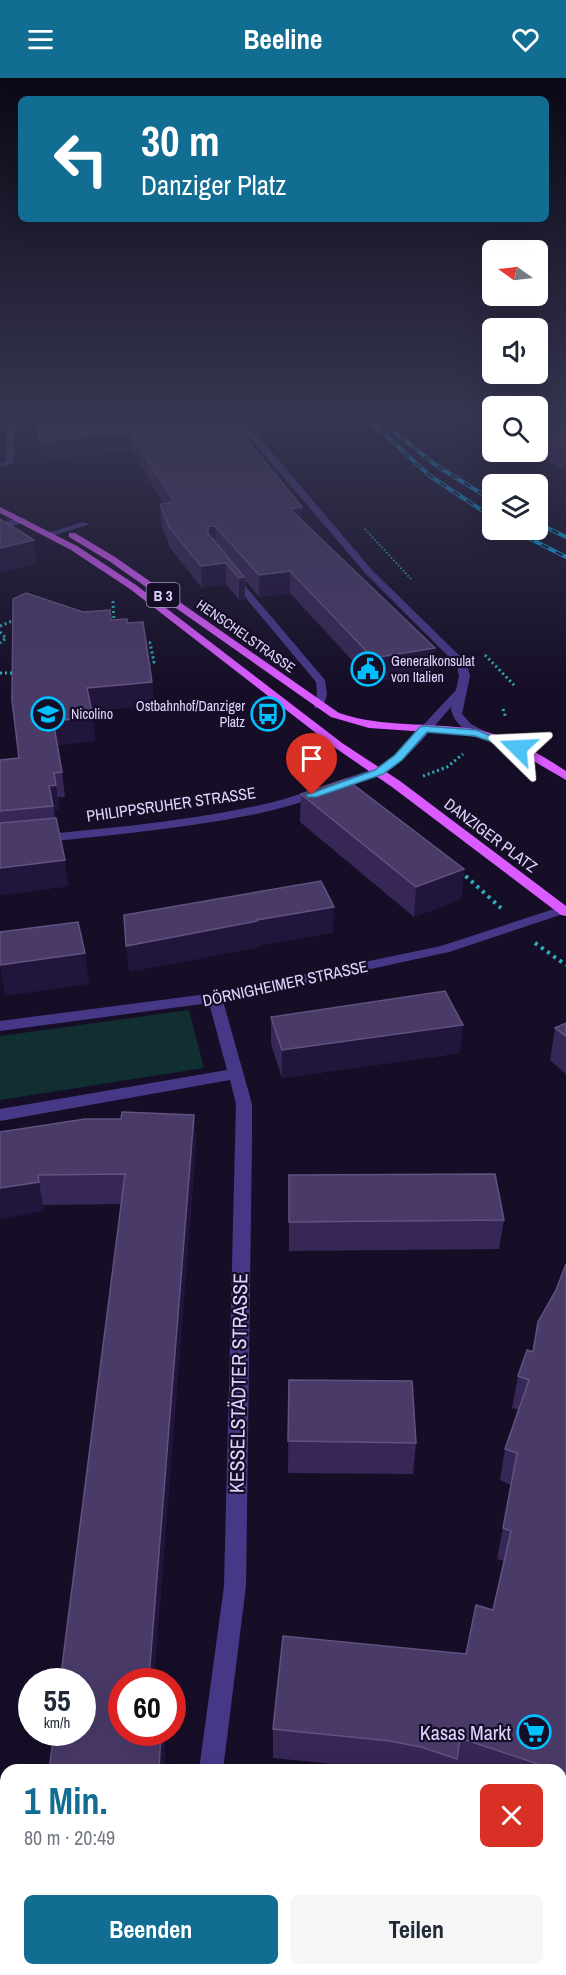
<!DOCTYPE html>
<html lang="de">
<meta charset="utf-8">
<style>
:root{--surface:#fff;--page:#f6f6f7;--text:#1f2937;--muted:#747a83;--accent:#116d91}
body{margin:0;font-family:"Archivo Narrow",sans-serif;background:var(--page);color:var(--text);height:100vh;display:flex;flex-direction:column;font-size:22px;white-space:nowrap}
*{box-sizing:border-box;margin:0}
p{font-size:20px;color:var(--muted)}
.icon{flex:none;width:33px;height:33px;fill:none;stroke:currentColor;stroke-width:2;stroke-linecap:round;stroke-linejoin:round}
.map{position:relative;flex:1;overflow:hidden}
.sheet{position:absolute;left:0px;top:1686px;width:567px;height:212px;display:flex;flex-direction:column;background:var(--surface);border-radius:18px 18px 0 0;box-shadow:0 6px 24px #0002}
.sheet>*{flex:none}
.top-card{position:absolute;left:18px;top:18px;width:531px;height:126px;border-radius:9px;box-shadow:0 6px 24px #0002;background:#116d91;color:#fff;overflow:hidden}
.needle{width:39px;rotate:284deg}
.controls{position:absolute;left:482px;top:162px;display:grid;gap:12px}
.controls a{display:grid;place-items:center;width:66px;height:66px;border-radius:9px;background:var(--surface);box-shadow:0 6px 24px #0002;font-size:30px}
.speed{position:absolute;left:18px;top:1590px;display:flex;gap:12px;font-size:30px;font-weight:700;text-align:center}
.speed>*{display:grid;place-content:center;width:78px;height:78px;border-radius:50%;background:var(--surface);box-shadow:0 6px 24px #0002;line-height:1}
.speed small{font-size:15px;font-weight:400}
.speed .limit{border:9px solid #d22;background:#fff;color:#111}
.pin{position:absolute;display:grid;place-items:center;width:51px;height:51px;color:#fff;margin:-62px -26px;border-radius:50% 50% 50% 0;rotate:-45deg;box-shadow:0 0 6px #0007}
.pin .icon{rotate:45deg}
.me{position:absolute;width:66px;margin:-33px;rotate:291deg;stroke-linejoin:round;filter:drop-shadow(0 0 4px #0008)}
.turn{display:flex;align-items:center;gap:21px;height:126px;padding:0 24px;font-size:27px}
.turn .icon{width:78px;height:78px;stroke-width:2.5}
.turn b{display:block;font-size:42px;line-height:51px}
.round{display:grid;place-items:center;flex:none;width:63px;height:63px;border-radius:9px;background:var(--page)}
.head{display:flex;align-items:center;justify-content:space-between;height:102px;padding:0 24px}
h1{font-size:36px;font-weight:700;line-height:45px;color:var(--accent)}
.primary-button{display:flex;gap:12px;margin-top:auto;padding:12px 24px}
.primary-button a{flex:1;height:69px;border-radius:9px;background:var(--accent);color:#fff;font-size:24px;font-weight:700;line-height:69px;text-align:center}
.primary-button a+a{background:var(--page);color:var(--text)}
header{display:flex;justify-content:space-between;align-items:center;height:78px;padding:0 24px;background:var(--accent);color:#fff;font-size:27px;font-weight:700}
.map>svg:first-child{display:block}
.green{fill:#112e31}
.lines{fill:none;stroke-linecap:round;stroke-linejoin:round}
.path-far2{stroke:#2bb0bc;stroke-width:2;stroke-dasharray:1.5 2;stroke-linecap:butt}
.path-far1{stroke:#2bb0bc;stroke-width:3;stroke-dasharray:2 3;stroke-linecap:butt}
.path{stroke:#2bb0bc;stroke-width:4;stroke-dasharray:3 4.5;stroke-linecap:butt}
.service{fill:#473887;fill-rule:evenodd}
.minor{fill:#473887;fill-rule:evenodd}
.tertiary{fill:#473887;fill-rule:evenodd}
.primary{fill:#da5bff;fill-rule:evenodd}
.rail-casing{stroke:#00c0ff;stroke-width:4}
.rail{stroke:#160e27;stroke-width:2;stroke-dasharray:8;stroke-linecap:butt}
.wall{fill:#372756}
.shaded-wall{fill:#22153b}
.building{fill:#493a68;stroke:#615280;stroke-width:1.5}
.route{fill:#4fc3f7;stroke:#337fa1;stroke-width:1.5}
.labels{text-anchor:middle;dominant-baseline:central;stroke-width:4.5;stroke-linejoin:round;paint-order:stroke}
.far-street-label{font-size:14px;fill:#e0d4ff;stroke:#160e27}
.far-poi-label{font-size:14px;fill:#e0d4ff;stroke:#160e27;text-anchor:start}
.shield{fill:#160e27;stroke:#a399be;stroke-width:1.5}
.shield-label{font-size:15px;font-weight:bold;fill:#e0d4ff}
.street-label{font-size:16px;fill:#e0d4ff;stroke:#160e27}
.near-street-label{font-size:20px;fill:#e0d4ff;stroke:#160e27}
.near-poi-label{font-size:20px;fill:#e0d4ff;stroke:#160e27;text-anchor:end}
</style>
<header><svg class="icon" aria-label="menu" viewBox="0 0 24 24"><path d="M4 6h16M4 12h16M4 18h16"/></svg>Beeline<svg class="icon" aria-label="heart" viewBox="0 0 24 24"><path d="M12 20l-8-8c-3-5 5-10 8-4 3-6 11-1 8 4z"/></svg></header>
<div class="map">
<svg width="566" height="1897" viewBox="0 0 566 1897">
<rect width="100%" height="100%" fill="#160e27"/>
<path class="green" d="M189,932L204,990L0,1022V958Z"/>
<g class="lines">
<path class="path-far2" d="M365,451L411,501"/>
<g class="path-far1">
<path d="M113,523L114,545"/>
<path d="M0,548L17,541"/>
<path d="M0,554L6,560L0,565"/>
<path d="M144,563L150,565L154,584L146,587"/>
<path d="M485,577L514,607"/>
<path d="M0,595H17"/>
<path d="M503,631L506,640"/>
<path d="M423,698L447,689L463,676"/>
</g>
<g class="path">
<path d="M460,793L501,830"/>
<path d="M535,865L566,887"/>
</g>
<g class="service">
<path d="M7,341H15L14,385L0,389V385L6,383Z"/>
<path d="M23,439L27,442L26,444L0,451V445Z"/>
<path d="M83,444L90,446L49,459L45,456Z"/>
<path d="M230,497H236L325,602L327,616L323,630H315L314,628L317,616L316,604L230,501Z"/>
<path d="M561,1776L566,1778V1804L561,1802Z"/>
<path d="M20,1892H57L54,1897H19Z"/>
<path d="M211,1892H247L250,1897H214Z"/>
</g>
<g class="minor">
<path d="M379,690L385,694L383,696C341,711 299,727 256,736C172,753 85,759 0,769V761C85,752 172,746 256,728C298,720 337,701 379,690Z"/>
<path d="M563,828L566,829V835L449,874L223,923L252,1026V1061L246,1508L223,1692H199L224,1508L236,1026L230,1002L0,1043V1031L227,992L209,925L0,953V943L215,915L441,868Z"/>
</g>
<path class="tertiary" d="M229,341H237L257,357L372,492L466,584L470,598L462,636L471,646L488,655V659C472,661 451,644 451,629C438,643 394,700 375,696V692L395,677L456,612L459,598L457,587L366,496L251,361Z"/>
<g class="primary">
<path d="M0,429L77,468L136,507L342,665L400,703L566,828V838L561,837L392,709L334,669L130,511L71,472L0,435Z"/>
<path d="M69,455H75L115,479L339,635C383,650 428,644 473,651C507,657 537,674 566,693V702L518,674L484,660L457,656L369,650L331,639L109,483L69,459Z"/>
</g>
<g class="rail-casing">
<g id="rail">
<path d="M368,341L430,398L492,439"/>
<path d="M387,348L437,388L492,422"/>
<path d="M537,445L566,459"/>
<path d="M513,452L566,479"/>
</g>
</g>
<use href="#rail" class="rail"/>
</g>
<g class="wall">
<path d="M226,341L302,442L435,570L433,594L372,604L290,515L259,519L245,502V521L239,522L226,506L202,510L170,470L161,446L160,426H164L132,373L44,382L43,377H40L38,358Z"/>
<path d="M485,341H492V348Z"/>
<path d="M537,341H566V392L526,374H537Z"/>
<path d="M83,534L111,542L152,604L154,627L92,633L95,663L57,667L62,694L65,719H58L59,732H54L68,808L0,817V682L19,680Z"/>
<path d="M301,716L464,791L461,821L414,839L300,744Z"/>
<path d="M271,939L460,975L282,1000L271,966Z"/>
<path d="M566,945V996L550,982L555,950Z"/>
<path d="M194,1037L196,1066L154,1598L122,1654H165L164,1692H49L121,1126L43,1127L44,1133L0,1054L121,1041Z"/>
<path d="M289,1097L504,1142L499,1171L289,1173Z"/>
<path d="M538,1244L566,1695V1702L561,1718V1692H466L456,1689L455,1692H391L273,1680V1651L466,1576L493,1532L504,1483L497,1481L511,1407L500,1402L505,1371L519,1332L512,1330L518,1298L533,1274Z"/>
<path d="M289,1302L416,1365L413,1396L288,1395Z"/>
</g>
<g class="shaded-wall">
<path d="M0,341H5L4,353L0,356Z"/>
<path d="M130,354L132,373L44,382L42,363Z"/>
<path d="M302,429V449L290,431Z"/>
<path d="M208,448H215L216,469H208Z"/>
<path d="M34,462L37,486L0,495V470Z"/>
<path d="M226,485V506L202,510L201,488Z"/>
<path d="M290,493V515L259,519V497Z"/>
<path d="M244,499L245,521L239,522V500Z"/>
<path d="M435,570L433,594L372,604L373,580Z"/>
<path d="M152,604L154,627L89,633L87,610Z"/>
<path d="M93,639L95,663L56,667L53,643Z"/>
<path d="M56,707L59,732H54L49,708Z"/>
<path d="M65,782L68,808L0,817V790Z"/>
<path d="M464,791L461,821L414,839L416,809Z"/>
<path d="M334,829L333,855L258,868V870L129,894L126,868L257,842Z"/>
<path d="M85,875L89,906L5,918L0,887Z"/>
<path d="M463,947L460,975L282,1000V972Z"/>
<path d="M194,1037L196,1066L154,1604L149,1599Z"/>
<path d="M39,1104L44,1133L0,1141V1110Z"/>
<path d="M161,1654H165L164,1692H159Z"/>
</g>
<g class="building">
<path d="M39,341H226L238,351L302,429L290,431L435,570L373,580L290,493L259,497L215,448H208V455L244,499L239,500L226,485L201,488L169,449L160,426L175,424L130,354L42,363L41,358H38Z"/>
<path d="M537,341H566V370L537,356Z"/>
<path d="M0,441L34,462L0,470Z"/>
<path d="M26,515L83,534L110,532L111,542L127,541V545L143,544L152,604L87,610L93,639L53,643L62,694L54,695L56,707L49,708L53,728L0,733V682L19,680L12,622L13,521Z"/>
<path d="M346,701L464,791L416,809L301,716Z"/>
<path d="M56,740L65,782L0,790V745Z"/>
<path d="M321,803L334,829L257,842V843L126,868L124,837Z"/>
<path d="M78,844L85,875L0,887V854Z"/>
<path d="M445,913L463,947L282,972L271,939Z"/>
<path d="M566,945V958L555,950Z"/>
<path d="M122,1034L194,1037L149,1599L164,1598L163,1604H122V1654H161L159,1692H49L54,1654H82V1604H60L125,1096L38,1097L39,1104L0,1110V1054L85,1041H121Z"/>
<path d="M495,1096L504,1142L289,1144V1097Z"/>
<path d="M566,1186V1695L561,1694V1692H556L460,1660L457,1681L421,1669L390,1663L273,1651L283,1558L466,1576L476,1527L493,1532L511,1453L503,1450L517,1375L505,1371L529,1302L518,1298L527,1272L533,1274L538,1244L556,1212Z"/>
<path d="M289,1302L412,1303L416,1365L288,1363Z"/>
<path d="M416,1892H529L528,1897H415Z"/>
</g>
<linearGradient id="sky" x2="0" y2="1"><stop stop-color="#0c0815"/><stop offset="0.56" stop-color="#363652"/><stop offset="1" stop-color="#363652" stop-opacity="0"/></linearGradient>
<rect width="566" height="607" fill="url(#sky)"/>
<path class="route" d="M424,648L476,652L523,670L518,673L475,658L427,654L402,682L383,696L316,719H308L306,717L375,692L395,677L420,649Z"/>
<defs>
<g id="civic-ring" transform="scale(1.725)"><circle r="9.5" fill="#160e27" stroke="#00c0ff" stroke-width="1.5"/><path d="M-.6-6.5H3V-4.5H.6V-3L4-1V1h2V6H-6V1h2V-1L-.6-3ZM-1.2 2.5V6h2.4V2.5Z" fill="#00c0ff"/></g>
<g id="school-ring" transform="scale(1.725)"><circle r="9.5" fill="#160e27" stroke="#00c0ff" stroke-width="1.5"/><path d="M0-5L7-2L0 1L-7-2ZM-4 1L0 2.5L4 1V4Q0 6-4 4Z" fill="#00c0ff"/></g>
<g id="bus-ring" transform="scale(1.725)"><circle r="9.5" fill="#160e27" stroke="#00c0ff" stroke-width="1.5"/><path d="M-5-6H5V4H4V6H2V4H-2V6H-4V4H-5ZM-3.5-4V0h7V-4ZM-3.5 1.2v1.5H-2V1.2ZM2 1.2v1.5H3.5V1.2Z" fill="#00c0ff"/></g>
<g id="supermarket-ring" transform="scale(1.725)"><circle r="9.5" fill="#160e27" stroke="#00c0ff" stroke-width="1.5"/><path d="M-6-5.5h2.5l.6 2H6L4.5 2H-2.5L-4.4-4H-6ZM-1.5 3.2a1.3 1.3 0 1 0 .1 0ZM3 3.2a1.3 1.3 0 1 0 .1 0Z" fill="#00c0ff"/></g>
</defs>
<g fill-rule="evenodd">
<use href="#civic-ring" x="368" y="591"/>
<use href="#school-ring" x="48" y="636"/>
<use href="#bus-ring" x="268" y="636"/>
<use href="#supermarket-ring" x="534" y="1654"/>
</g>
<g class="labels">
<g class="far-street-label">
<text transform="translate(246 558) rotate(35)">HENSCHELSTRASSE</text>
</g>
<g class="far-poi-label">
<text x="391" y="583">Generalkonsulat<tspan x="391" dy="16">von Italien</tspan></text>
<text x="245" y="628" text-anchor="end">Ostbahnhof/Danziger<tspan x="245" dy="16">Platz</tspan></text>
<text x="71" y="636">Nicolino</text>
</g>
<rect class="shield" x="146.5" y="505" width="33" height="24" rx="4.5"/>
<g class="shield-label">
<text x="163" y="517">B 3</text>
</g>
<g class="street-label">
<text transform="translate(171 726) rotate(-8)">PHILIPPSRUHER STRASSE</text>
<text transform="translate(491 757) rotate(37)">DANZIGER PLATZ</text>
<text transform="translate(285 905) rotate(-12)">DÖRNIGHEIMER STRASSE</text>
</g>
<g class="near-street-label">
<text transform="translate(238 1305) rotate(-89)">KESSELSTÄDTER STRASSE</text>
</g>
<g class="near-poi-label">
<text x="511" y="1654">Kasas Markt</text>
</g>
</g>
</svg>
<div class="controls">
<a><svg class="needle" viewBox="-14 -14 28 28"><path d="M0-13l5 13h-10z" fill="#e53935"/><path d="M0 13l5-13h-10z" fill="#747a83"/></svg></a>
<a><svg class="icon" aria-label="sound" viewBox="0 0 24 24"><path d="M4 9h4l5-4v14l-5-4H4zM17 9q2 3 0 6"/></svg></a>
<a><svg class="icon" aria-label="search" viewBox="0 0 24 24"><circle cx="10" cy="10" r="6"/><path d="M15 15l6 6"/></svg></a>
<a><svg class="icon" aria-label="layers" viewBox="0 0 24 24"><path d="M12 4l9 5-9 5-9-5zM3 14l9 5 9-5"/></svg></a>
</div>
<div class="speed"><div>55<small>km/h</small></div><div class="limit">60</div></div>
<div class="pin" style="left:312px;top:717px;background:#d93025"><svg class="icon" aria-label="arrive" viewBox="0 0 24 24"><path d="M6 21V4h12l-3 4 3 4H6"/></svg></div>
<svg class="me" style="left:518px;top:670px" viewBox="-20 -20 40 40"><path d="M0-17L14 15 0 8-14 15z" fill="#4fc3f7" stroke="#fff" stroke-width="4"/></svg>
<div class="top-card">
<div class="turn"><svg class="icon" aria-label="left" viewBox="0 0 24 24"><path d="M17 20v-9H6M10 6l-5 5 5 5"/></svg><div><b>30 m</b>Danziger Platz</div></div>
</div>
<section class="sheet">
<div class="head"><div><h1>1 Min.</h1><p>80 m · 20:49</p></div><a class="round" style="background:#d93025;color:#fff"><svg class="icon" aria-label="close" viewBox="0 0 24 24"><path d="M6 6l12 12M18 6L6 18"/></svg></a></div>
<div class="primary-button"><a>Beenden</a><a>Teilen</a></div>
</section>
</div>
